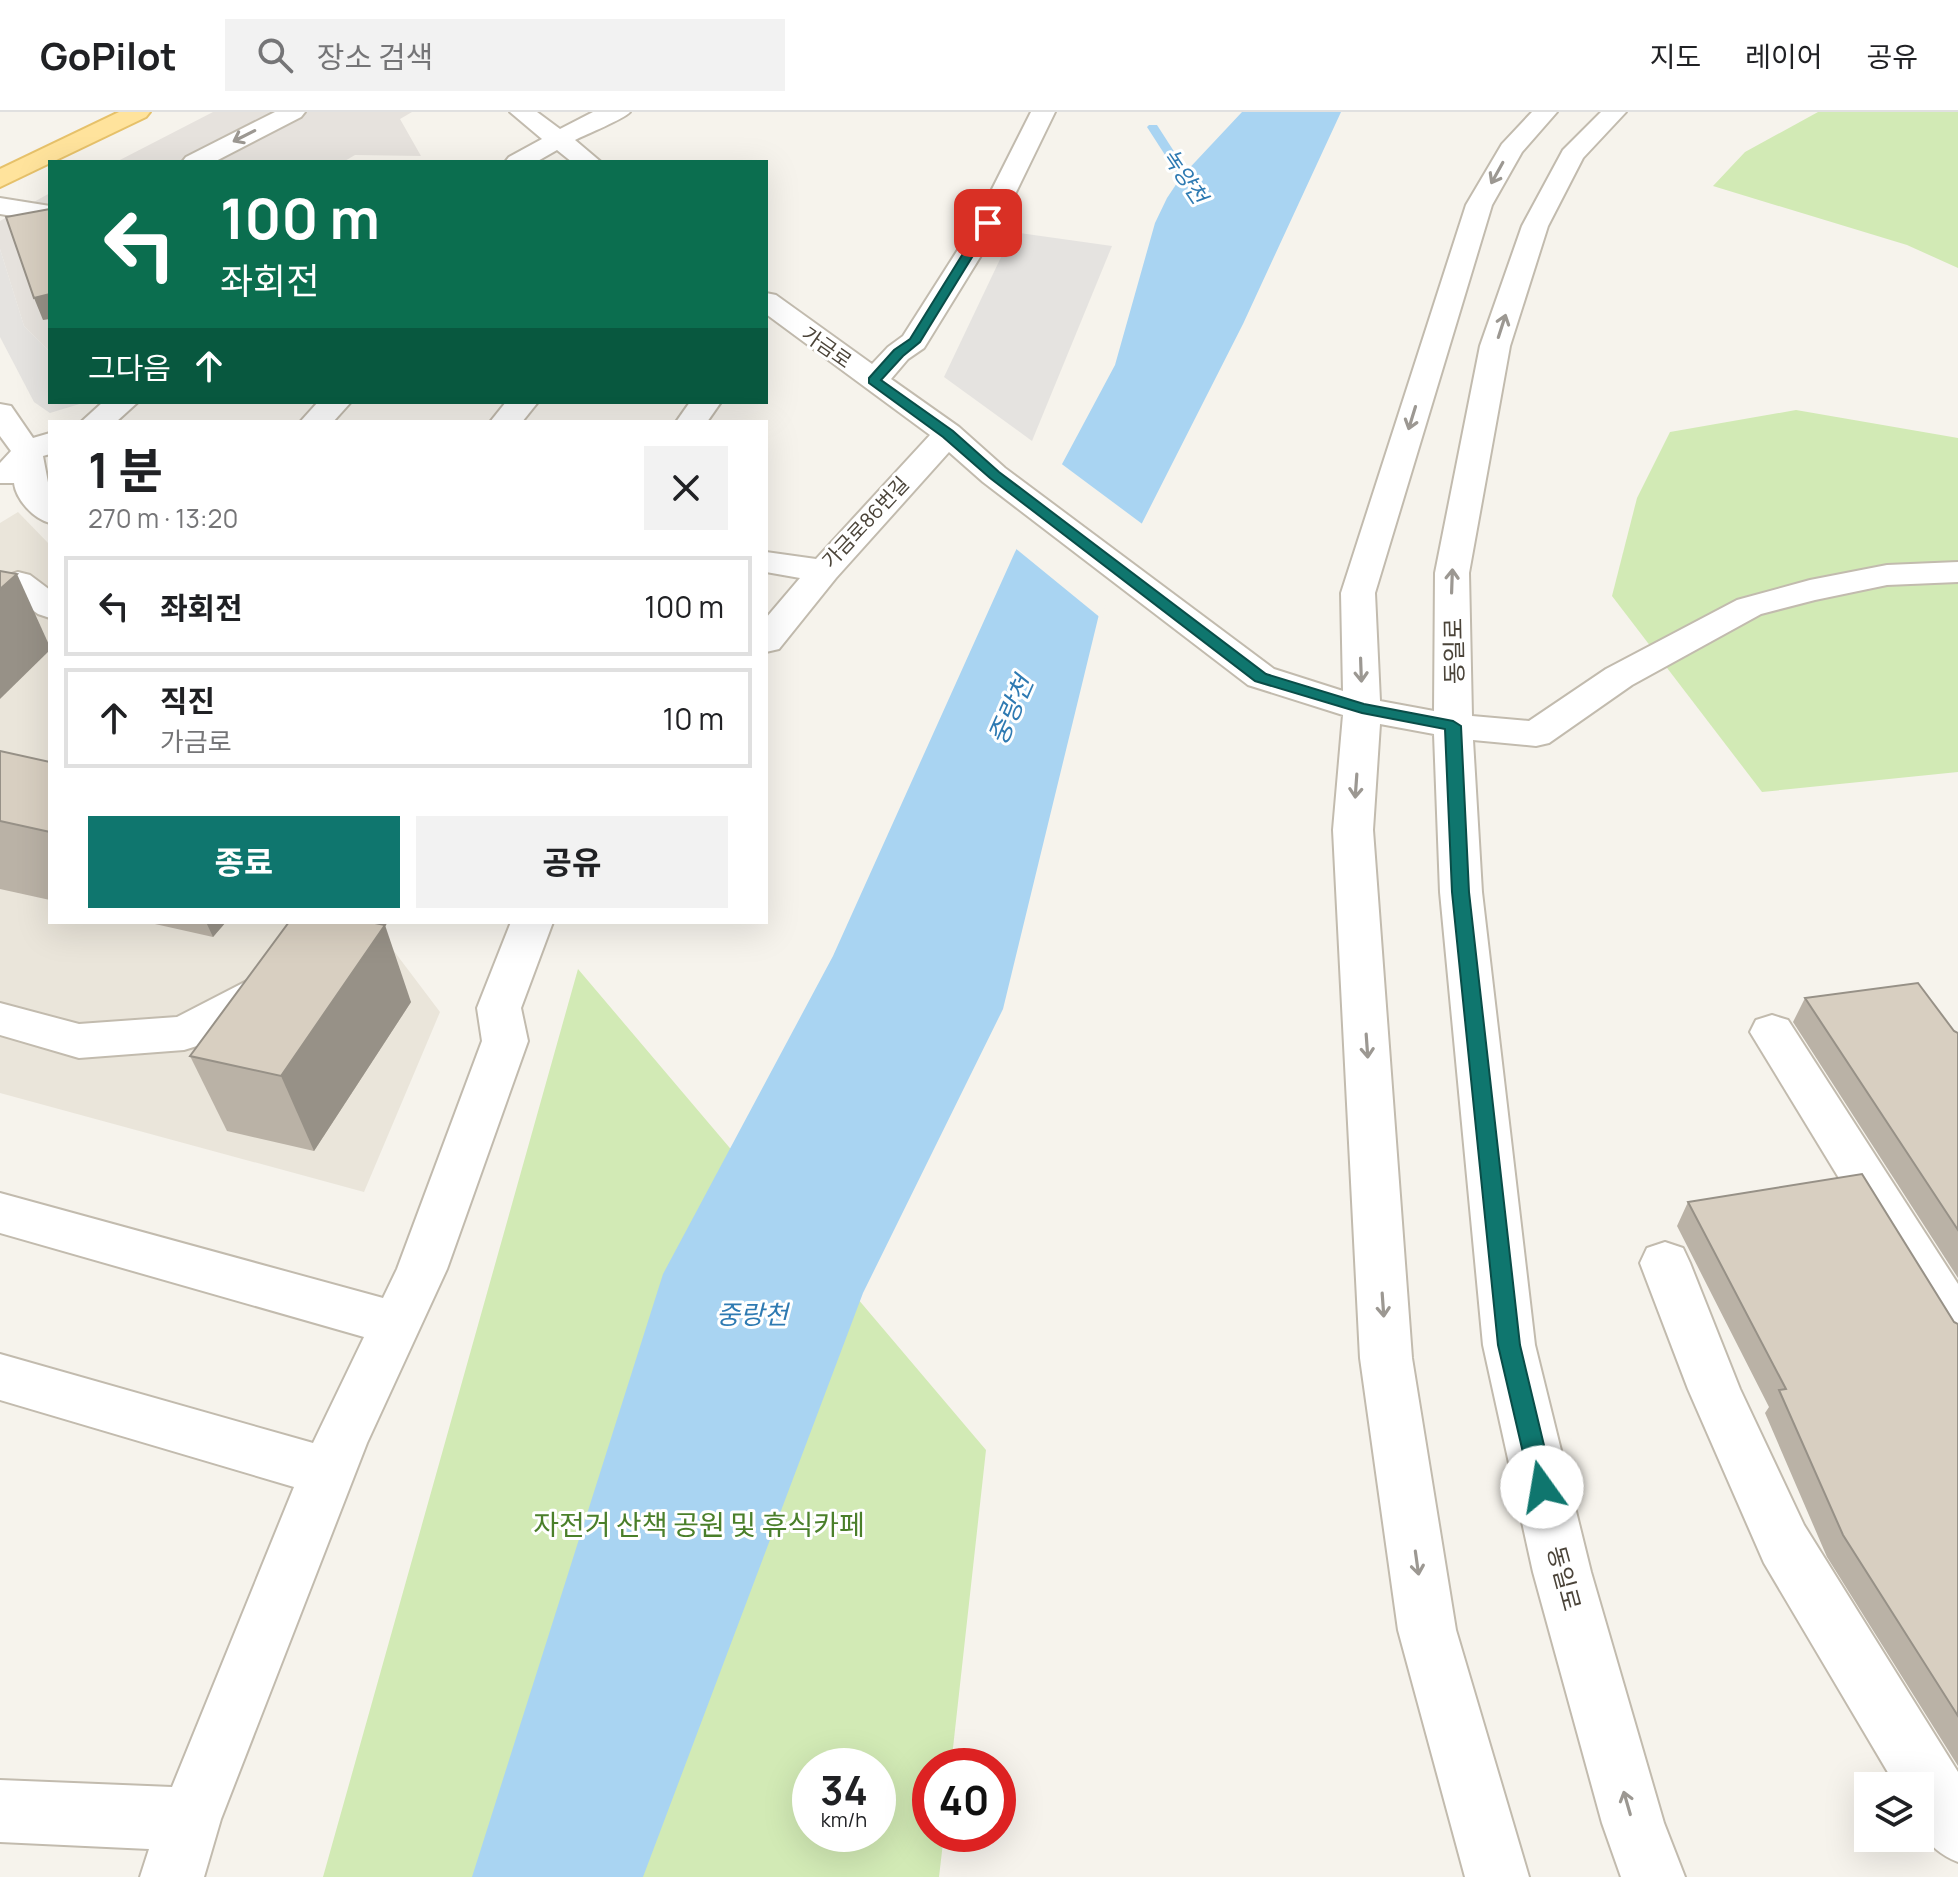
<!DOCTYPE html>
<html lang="ko">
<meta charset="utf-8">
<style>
:root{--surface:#fff;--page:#f2f2f2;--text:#202124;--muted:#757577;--line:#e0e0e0;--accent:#0f766e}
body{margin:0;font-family:Manrope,"Noto Sans KR",sans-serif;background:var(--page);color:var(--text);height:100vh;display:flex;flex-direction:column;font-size:30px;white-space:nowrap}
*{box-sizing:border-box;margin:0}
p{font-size:26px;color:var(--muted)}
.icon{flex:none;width:44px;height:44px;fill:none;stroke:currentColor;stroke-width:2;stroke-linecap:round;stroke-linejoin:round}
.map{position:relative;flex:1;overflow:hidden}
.sheet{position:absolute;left:48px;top:308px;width:720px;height:504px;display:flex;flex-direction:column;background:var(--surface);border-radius:0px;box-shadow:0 8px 32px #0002}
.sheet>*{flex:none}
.banner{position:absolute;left:48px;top:48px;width:720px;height:244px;border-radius:0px;box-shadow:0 8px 32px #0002;background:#0b6e4f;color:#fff;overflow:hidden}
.buttons{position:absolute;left:1854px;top:1660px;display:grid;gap:16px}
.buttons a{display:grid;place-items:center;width:80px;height:80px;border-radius:0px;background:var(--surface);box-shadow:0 8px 32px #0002;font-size:40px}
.speed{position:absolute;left:792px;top:1636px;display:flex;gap:16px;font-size:40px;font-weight:700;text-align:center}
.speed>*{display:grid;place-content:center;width:104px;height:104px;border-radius:50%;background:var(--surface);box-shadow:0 8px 32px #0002;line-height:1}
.speed small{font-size:20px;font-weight:400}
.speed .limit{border:12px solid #d22;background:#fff;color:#111}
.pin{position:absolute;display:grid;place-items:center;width:68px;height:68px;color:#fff;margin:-34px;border-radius:16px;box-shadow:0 4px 12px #0006}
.me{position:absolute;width:88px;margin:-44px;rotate:347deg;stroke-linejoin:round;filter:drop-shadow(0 0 6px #0008)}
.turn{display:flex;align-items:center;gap:28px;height:168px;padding:0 40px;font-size:36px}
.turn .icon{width:104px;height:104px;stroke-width:2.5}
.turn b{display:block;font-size:56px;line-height:68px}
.then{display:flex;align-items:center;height:76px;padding:0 40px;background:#0003;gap:16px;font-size:30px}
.round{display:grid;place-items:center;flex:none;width:84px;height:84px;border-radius:0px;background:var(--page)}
.headline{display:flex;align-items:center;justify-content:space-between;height:136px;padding:0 40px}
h1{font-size:48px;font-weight:700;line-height:60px}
.cta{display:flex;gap:16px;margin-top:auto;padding:16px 40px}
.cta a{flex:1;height:92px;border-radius:0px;background:var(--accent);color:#fff;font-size:32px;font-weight:700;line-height:92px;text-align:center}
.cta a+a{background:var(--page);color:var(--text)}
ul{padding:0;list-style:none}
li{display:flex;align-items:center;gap:24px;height:100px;margin:0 16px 12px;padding:0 24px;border:4px solid var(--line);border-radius:0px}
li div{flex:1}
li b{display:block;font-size:30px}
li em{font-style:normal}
header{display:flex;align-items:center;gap:48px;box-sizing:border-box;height:112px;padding:0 40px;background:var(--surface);border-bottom:2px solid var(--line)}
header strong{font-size:38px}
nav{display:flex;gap:44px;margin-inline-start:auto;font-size:28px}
.search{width:560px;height:72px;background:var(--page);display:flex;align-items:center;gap:20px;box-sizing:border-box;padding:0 28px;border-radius:0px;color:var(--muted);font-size:30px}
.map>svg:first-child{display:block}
.residential{fill:#eae5da}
.industrial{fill:#e6e2dd}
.green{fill:#d2eab5;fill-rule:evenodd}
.parking{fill:#e5e3e0}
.water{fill:#a9d4f2}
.pier{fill:#f6f3ec}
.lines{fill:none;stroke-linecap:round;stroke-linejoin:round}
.stream{fill:#a9d4f2;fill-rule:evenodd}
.minor-casing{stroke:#c2bbae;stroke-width:4}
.major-casing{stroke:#e6c16a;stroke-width:4}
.minor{fill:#fff;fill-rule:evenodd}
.major{fill:#ffe39c;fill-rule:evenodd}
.wall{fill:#bab2a6}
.shaded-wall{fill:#979187}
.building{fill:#d8cfc1;stroke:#979187;stroke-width:2}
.oneway{stroke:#9c9892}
.route{fill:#0f766e;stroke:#0a4d48;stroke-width:2}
.labels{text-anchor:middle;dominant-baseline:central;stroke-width:6;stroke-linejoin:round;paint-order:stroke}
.far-street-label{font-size:20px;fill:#4b4439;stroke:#fff}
.far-water-label{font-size:22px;font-style:italic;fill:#2e7ab2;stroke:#fff}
.street-label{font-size:24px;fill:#4b4439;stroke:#fff}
.water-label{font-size:26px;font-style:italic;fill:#2e7ab2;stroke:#fff}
.near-park-label{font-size:28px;fill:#4a7f2a;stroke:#fff}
</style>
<header>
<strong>GoPilot</strong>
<div class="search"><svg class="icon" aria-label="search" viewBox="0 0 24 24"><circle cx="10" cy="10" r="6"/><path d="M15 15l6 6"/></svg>장소 검색</div>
<nav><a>지도</a><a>레이어</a><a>공유</a></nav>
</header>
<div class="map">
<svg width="1958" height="1765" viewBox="0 0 1958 1765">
<rect width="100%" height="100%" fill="#f6f3ec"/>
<path class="residential" d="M18,400L50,433V810H372L440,900L364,1080L0,981V411Z"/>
<g class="industrial">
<path d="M213,0H412L400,7L421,44L355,43L343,50H116Z"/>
<path d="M50,81V240L24,214L0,137V109Z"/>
</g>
<g class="green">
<path d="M1818,0H1958V156L1907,133L1713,74L1745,40Z"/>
<path d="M1796,298L1958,326V660L1762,680L1612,484L1637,386L1670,320Z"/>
<path d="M578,857L986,1338L951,1654H930V1722H944L939,1765H323ZM810,1654H878V1722H810Z"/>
</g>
<g class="parking">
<path d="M1013,120L1112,134L1032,329L944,265Z"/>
<path d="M0,137L24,214L50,240V290H86L50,301L34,290L0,225Z"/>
</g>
<path class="water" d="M1242,0H1341L1243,212L1102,490L1003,897L863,1181L643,1765H472L663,1162L833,844L1015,440L1115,253L1155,111L1167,86L1181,65Z"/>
<path class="pier" d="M1059,350L1145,414L1106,492L1102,507L1014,435Z"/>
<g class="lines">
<path class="stream" d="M1149,13H1157L1204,86L1202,88H1194L1147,15Z"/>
<g class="minor-casing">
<g id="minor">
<path d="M275,0H305L301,5L214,50H182L186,45Z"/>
<path d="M510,0H537L560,17L593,0H630C624,7 587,22 575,28L601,50H572L557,38L536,50H505L509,45L542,27Z"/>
<path d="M1031,0H1055L1001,111L924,236L908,247L891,267L959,315L1005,356L1274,557L1343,579L1341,481L1466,93L1502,32L1532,0H1557L1522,40L1492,93L1375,481L1380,589L1434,599L1435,461L1480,234L1522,114L1563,38L1601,0H1626L1583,46L1548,114L1510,234L1469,461L1472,604L1529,609L1606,557L1737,488L1810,468L1887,453L1958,450V470L1887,473L1815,488L1761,502L1632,573L1549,631L1536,634L1473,628L1482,780L1535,1233L1591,1460L1664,1711L1685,1765H1621L1602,1711L1533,1460L1483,1233L1440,780L1434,622L1380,612L1373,718L1412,1246L1456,1518L1529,1765H1465L1398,1518L1360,1246L1333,718L1343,603L1248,573L983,370L949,340L836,466L779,537L766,540V506L800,466L766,460V440L816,447L930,323L766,202V181L776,183L872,252L888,235L903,224L975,111Z"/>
<path d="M0,86L50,94V110L0,102Z"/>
<path d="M103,290H138L116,310H81Z"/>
<path d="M318,290H351L333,310H300Z"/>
<path d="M506,290H538L522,310H490Z"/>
<path d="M690,290H721L707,310H676Z"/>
<path d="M0,292L11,294L33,326L50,321V342L43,344L50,381V411C34,407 16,388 14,371H0V351L11,339L0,324Z"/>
<path d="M18,460L30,463L50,478V506L38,502L16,486L0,491V466Z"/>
<path d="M322,810H366L327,865L200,933L184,938L79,946L0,923V891L79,912L177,905L297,843Z"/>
<path d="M511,810H553L521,896L528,929L447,1157L367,1331L221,1707L204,1765H140L149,1737L0,1730V1668L172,1675L294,1375L0,1288V1242L313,1331L364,1225L0,1121V1081L383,1186L397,1157L482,929L477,896Z"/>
<path d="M1772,903L1788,908L1958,1172V1238L1940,1232L1750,920L1756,908Z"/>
<path d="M1665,1130L1683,1136L1690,1151L1740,1277L1804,1413L1958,1660V1750C1918,1733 1920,1713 1920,1674H1896L1764,1451L1688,1277L1640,1151L1647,1136Z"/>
</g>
</g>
<g class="major-casing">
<path id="major" d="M119,0H150L146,5L0,75V57Z"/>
</g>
<use href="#minor" class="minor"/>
<use href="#major" class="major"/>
</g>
<g class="wall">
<path d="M0,639L50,650V788L0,777Z"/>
<path d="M146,810H226L213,825Z"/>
<path d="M1805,886L1958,921V1166L1793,910Z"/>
<path d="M411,890L314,1039L227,1019L190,944Z"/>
<path d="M1688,1090L1958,1212V1654L1827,1445L1765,1301L1769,1295L1677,1114Z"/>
</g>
<g class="shaded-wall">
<path d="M50,182V207L43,208L34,186Z"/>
<path d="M17,462L50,535V538L0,587V477Z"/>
<path d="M206,810H226L213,825Z"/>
<path d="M385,813L411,890L314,1039L281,964Z"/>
</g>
<g class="building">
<path d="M50,97V182L34,186L6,105Z"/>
<path d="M0,459L17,462L0,477Z"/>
<path d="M0,639L50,650V720L0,709Z"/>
<path d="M289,810H370L385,813L281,964L190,944Z"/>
<path d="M1918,871L1954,919L1958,921V1118L1805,886Z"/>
<path d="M1862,1062L1954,1210L1958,1212V1604L1843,1423L1779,1278L1786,1277L1688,1090Z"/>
</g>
<defs><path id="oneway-shaft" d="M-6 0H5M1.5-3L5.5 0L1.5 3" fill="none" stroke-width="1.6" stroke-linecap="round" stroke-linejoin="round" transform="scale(2)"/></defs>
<g class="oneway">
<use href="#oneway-shaft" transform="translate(244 24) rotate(153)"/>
<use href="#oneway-shaft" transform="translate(1497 61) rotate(119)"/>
<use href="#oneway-shaft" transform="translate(1502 214) rotate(-72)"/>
<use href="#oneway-shaft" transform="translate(1412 306) rotate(107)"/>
<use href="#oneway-shaft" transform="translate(1452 469) rotate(-88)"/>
<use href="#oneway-shaft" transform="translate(1361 558) rotate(88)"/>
<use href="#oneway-shaft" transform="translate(1356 674) rotate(94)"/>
<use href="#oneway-shaft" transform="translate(1367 934) rotate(86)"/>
<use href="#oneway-shaft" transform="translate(1383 1193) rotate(86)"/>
<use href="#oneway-shaft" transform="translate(1417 1451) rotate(82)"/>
<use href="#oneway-shaft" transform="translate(1627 1691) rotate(-106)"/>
</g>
<path class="route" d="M988,107L993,111L920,230L903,244L881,268L953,319L999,360L1266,562L1364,592L1453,609L1461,614L1469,780L1520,1233L1554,1375L1550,1382L1542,1385L1534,1382L1531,1375L1498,1233L1452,780L1445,617L1362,601L1255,569L990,366L943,325L869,271V266L894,238L910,227L982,111Z"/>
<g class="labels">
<g class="far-street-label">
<text transform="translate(827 235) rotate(35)">가금로</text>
<text transform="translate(865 410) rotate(-47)">가금로86번길</text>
</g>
<g class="far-water-label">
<text transform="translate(1185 64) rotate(56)">녹양천</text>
</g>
<g class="street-label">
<text transform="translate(1453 539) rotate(-91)">동일로</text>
<text transform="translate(1565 1466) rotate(75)">동일로</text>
</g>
<g class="water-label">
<text transform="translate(1010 598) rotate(-66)">중랑천</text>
<text x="752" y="1202">중랑천</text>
</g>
<g class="near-park-label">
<text x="699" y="1412">자전거 산책 공원 및 휴식카페</text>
</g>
</g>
</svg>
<div class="buttons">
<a><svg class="icon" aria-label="layers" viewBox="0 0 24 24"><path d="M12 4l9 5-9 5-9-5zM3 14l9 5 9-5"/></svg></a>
</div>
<div class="speed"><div>34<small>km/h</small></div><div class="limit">40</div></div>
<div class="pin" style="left:988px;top:111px;background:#d93025"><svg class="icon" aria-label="arrive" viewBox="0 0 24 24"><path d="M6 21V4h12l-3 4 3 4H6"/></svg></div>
<svg class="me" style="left:1542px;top:1375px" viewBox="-20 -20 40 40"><circle r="19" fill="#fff"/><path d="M0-13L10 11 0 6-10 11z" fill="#0f766e"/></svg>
<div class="banner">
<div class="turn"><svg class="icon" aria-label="left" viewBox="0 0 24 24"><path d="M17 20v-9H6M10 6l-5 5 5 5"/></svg><div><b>100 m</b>좌회전</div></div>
<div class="then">그다음<svg class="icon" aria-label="ahead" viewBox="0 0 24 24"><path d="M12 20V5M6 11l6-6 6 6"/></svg></div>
</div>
<section class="sheet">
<div class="headline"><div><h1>1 분</h1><p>270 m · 13:20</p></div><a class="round"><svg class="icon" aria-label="close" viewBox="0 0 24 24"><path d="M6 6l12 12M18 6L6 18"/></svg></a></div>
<ul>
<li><svg class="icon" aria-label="left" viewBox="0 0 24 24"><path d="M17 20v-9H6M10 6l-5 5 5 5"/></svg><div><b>좌회전</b></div><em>100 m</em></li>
<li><svg class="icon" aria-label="ahead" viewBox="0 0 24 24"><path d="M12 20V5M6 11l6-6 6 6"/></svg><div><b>직진</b><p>가금로</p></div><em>10 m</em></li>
</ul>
<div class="cta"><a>종료</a><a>공유</a></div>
</section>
</div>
